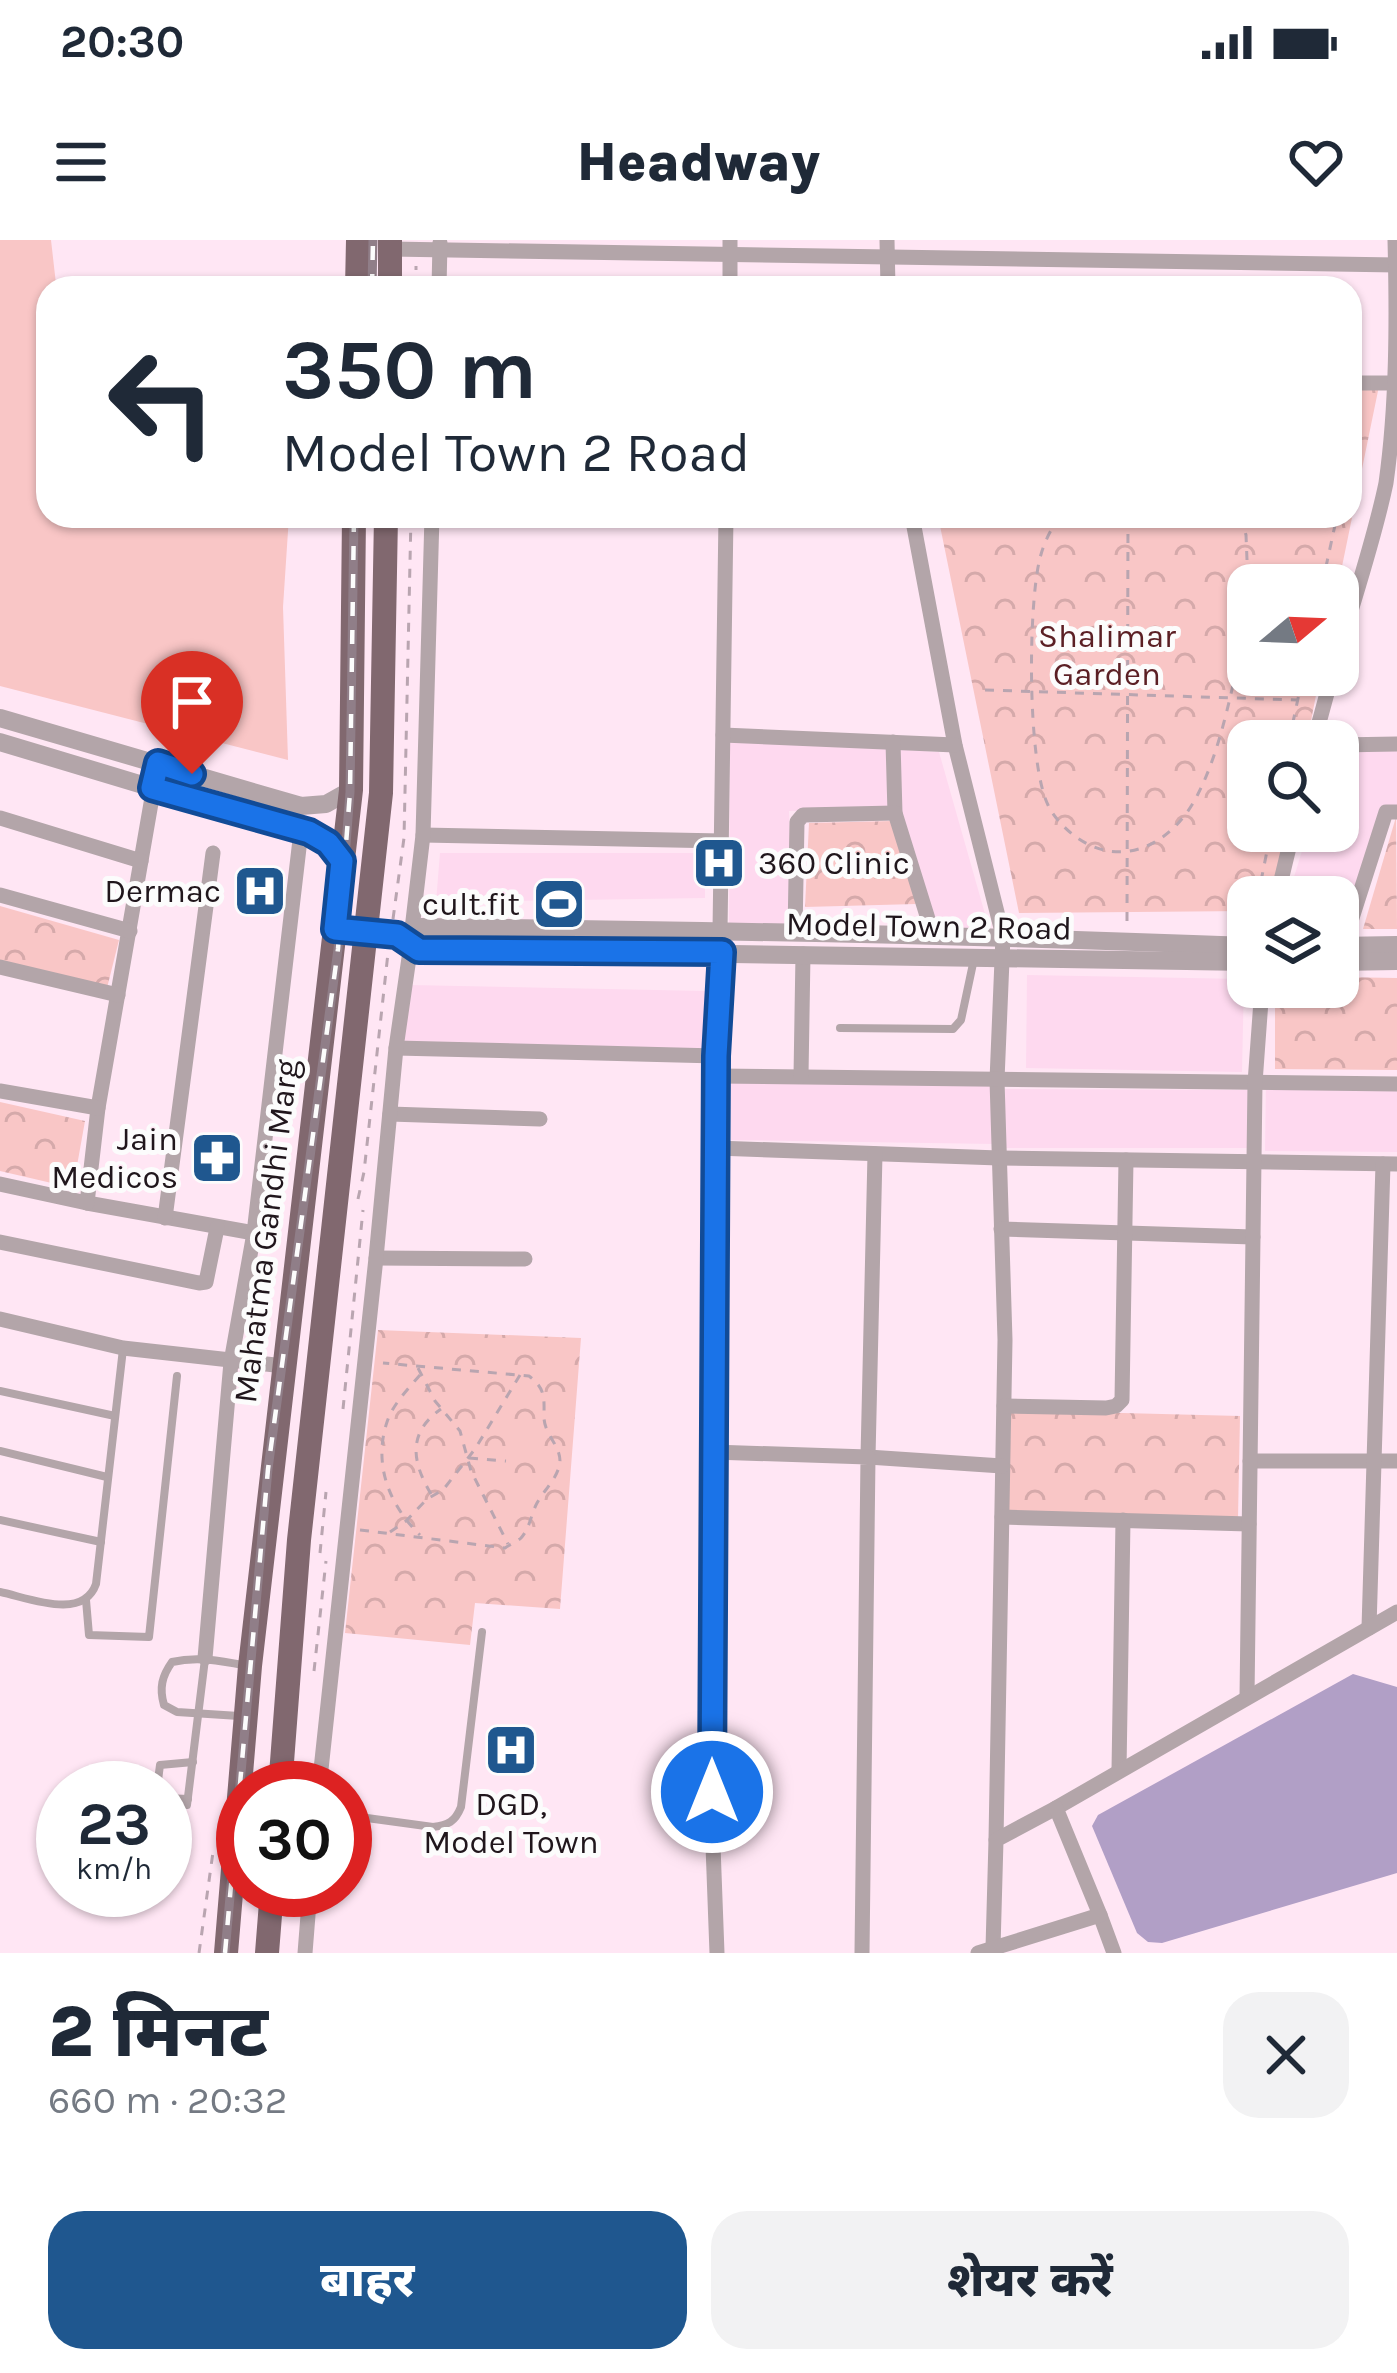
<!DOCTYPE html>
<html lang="hi">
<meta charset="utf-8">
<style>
:root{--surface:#fff;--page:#f2f2f3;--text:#1f2937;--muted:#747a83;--accent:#1f578f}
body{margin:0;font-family:Karla,"Noto Sans Devanagari",sans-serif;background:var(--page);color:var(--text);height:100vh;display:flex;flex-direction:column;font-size:45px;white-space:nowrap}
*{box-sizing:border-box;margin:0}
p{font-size:39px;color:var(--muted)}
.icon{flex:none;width:66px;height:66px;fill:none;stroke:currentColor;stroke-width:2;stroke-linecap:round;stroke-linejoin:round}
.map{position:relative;height:1713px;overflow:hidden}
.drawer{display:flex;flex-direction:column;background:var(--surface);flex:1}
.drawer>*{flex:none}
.hud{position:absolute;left:36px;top:36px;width:1326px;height:252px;border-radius:36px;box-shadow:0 3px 9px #0004;background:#fff;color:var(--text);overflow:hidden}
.needle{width:78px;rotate:71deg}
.tools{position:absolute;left:1227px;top:324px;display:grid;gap:24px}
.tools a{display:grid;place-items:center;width:132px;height:132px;border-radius:24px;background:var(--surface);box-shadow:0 3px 9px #0004;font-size:60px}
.speed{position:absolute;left:36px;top:1521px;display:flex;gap:24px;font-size:60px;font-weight:700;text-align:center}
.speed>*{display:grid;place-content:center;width:156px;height:156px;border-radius:50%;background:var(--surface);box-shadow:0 3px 9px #0004;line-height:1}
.speed small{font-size:30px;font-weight:400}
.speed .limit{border:18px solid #d22;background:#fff;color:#111}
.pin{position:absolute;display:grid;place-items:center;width:102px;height:102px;color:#fff;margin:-123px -51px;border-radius:50% 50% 50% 0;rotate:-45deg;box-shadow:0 0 12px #0007}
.pin .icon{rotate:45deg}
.me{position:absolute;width:132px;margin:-66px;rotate:0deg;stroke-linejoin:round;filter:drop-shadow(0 0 9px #0008)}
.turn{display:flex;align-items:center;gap:42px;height:252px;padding:0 48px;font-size:54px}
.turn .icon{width:156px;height:156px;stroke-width:2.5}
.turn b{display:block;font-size:84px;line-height:102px}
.round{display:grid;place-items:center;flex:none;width:126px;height:126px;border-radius:36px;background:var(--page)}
.summary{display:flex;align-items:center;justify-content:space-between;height:204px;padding:0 48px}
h1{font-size:72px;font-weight:800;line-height:90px}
.cta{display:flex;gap:24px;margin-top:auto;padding:24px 48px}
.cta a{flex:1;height:138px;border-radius:36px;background:var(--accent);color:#fff;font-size:48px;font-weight:800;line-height:138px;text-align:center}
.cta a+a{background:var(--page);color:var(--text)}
.status{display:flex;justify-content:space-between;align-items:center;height:84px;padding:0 60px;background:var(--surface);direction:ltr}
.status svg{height:33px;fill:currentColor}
header{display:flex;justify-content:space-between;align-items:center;height:156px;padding:0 48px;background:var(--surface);font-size:54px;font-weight:800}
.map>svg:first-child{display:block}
.built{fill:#fed9ef}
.grass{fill:#f9c6c6}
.park{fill:url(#park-crowns)}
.water{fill:#b19fc6}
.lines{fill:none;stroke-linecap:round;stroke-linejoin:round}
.path{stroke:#b9a5b0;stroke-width:3;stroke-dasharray:9 9;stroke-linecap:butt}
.service{stroke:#b3a5a9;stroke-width:8}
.minor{stroke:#b3a5a9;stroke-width:15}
.tertiary{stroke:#b3a5a9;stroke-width:18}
.primary{stroke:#81686f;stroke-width:24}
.rail-casing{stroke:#907e88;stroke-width:9}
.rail{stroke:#fcfcfc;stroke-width:4.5;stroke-dasharray:14;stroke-linecap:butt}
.route-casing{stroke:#114b97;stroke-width:30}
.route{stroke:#1a73e8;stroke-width:21}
.labels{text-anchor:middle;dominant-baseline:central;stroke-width:10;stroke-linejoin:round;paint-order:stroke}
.park-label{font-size:33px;fill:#5b1f24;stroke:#fcfcfc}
.poi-label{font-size:33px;fill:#20161c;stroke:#fcfcfc;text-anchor:end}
.street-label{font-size:33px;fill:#20161c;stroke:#fcfcfc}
</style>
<div class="status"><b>20:30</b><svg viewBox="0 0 49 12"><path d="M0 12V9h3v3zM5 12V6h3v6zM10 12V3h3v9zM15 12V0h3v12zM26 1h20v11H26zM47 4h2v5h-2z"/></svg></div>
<header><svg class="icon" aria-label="menu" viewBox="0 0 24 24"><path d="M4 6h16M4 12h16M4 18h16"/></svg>Headway<svg class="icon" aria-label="heart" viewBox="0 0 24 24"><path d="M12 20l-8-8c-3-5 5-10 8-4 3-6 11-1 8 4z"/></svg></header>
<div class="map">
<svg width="1397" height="1713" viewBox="0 0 1397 1713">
<defs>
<pattern id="park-crowns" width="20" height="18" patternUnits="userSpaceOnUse" patternTransform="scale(3)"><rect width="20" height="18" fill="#f9c6c6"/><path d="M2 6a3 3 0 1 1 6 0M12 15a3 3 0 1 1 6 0" fill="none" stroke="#d5a9aa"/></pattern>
</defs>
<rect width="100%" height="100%" fill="#ffe6f4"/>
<g class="built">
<path d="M730,499L939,512L989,688H933L894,570L789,571L793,687L729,683Z"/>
<path d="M1397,509V572H1382L1356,694H1338V657H1288L1308,591H1338V510Z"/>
<path d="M440,613H705V658L436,662Z"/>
<path d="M1027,735L1244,739L1242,832L1026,828Z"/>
<path d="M409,745L705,751V811L402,804Z"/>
<path d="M1266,840L1397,841V912L1265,911Z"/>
<path d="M731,841L995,845V904L731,900Z"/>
<path d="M1005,849L1250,850V908H1005Z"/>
</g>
<path class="grass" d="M0,0H51L56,44L85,48H48V276H289L283,367L288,520L0,446Z"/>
<g class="park">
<path d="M1350,146H1379L1338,346L1248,345V435H1320L1307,501H1248V591H1288L1275,657H1248V671L1019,673L938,276H1350Z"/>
<path d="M1396,577L1397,689H1363Z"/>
<path d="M893,581L916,664L805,667L809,583Z"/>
<path d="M0,666L119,700L105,756L0,732Z"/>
<path d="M1338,737L1397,738V830L1275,829V747H1338Z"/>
<path d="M0,862L85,881L73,948L0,931Z"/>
<path d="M378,1090L581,1098L560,1369L475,1363L470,1405L345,1393Z"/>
<path d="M1011,1170L1240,1176L1238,1278L1008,1271Z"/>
</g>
<path class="water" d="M1353,1434L1397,1447V1633L1162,1703L1148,1702L1137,1693L1092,1586L1098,1575Z"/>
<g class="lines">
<g class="path">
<path d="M416,48V26"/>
<path d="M1060,276C1051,289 1044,302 1040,318C1028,365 1027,522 1048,565C1054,578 1067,591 1079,599C1126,630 1175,601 1198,554C1224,503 1235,432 1248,376"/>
<path d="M1240,276L1246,295L1248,345"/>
<path d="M1322,345L1337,276"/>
<path d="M985,450L1297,460"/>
<path d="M1289,501L1303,435"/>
<path d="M1261,641L1271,591"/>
<path d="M393,679L404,598L411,276"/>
<path d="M1127,681L1128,276"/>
<path d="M358,959L364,932L388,713"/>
<path d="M418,1128L435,1161L460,1191L471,1231L508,1304"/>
<path d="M420,1135C408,1149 393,1164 387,1182C373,1224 389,1265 420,1295"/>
<path d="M343,1169L363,970"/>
<path d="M469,1218L506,1221"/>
<path d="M431,1254C412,1222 407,1193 441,1169"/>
<path d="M360,1290L505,1308C509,1305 518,1301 521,1298C530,1288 531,1274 537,1263C544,1250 559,1237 560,1221C560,1205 544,1194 544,1177C544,1158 546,1149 529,1136L383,1123"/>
<path d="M390,1292L406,1281L427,1259L443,1250L475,1209L520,1135"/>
<path d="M320,1313L326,1252"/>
<path d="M314,1431L326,1321"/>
<path d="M199,1713L213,1612"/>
</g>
<g class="service">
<path d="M840,788L953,789L961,780L974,719"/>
<path d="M0,1151L115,1176"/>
<path d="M0,1211L107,1237"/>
<path d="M0,1280L101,1302"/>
<path d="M0,1352C29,1358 83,1381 96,1344L123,1109"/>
<path d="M86,1360L89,1395L149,1397L177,1136"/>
<path d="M239,1476L177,1472L164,1465C159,1448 162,1436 172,1422C198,1416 222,1421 248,1426"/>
<path d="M157,1548L160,1525L193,1522"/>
<path d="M165,1558L188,1559"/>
<path d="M187,1565L205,1419"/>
<path d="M345,1575L433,1587C448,1585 455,1582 461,1567L482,1392"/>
</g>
<g class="minor">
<path d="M887,0L888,48"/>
<path d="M390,9L1397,25"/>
<path d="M439,48L440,3"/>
<path d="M730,48V0"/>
<path d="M1350,143H1397"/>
<path d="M912,276L955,505L1003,696L997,840L1005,1100L996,1600"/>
<path d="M1338,415C1354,358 1374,301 1386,243C1397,164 1397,80 1395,0"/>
<path d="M723,495L955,505"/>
<path d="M1314,501L1332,435"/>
<path d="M893,502L895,573L933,695"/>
<path d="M1338,505L1397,504"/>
<path d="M158,523L98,868L87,963L254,993"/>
<path d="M0,578L141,621"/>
<path d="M423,595L722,601"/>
<path d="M0,655L130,691"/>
<path d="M1277,657L1293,591"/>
<path d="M412,689L423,595L432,276"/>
<path d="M720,690L726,276"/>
<path d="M795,693L797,582L803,575L895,573"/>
<path d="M1343,706L1386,572H1397"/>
<path d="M0,727L118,755"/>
<path d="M396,808L717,816"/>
<path d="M718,836L1397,844"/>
<path d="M801,836L803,714"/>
<path d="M0,851L98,868"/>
<path d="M390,874L540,879"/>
<path d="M716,908L999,918L1397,924"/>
<path d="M875,914L868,1217L1002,1226"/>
<path d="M0,944L87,963"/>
<path d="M165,978L213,613"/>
<path d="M1001,989L1253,997"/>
<path d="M0,1002L199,1043L206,1042L217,988"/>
<path d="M376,1018L525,1019"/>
<path d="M0,1079L123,1108L284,1126"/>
<path d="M1004,1166L1106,1168L1116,1166L1122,1160L1126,920"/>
<path d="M713,1212L868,1217L862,1713"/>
<path d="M1250,1221H1397"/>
<path d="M1002,1277L1249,1284"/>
<path d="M1369,1388L1383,924"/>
<path d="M205,1418L231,1122L254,993L301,591"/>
<path d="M1247,1457L1255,843L1262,747"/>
<path d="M1119,1530L1123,1280"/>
<path d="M319,1548L376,1018L396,808L411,704"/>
<path d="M1100,1675L1114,1713"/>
<path d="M993,1708L996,1600L1056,1568L1397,1372"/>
<path d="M305,1713L310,1650"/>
<path d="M717,1713L711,1552L717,816L722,712"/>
<path d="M978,1713L1100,1675L1056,1568"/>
</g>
<g class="tertiary">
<path d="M0,478L301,566L326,564L351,550"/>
<path d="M0,502L219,568L309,592L328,603L342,621"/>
<path d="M335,690L397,695L421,687C697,690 972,695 1248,706"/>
<path d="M397,695L419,709L1248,722"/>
<path d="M1338,706L1397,705"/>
<path d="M1338,722L1397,721"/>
</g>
<g class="primary">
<path d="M357,48L358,0"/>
<path d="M390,48V0"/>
<path d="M280,1548L299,1300L381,553L386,276"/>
<path d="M226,1713L250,1426L351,550L354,276"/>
<path d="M267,1713L272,1650"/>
</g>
<g class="rail-casing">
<g id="rail">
<path d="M372,48L373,0"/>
<path d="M225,1713L268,1229L338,709L350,552L354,276"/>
</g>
</g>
<use href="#rail" class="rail"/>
</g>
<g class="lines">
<g class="route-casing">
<path id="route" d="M192,534L158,523L152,548L309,592L328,603L342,621L335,689L397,695L419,710L722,712L716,816L712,1552"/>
</g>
<use href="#route" class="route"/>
</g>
<defs>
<g id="hospital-square" transform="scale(2.7)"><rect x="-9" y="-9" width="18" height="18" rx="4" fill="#1f578f" stroke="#fcfcfc"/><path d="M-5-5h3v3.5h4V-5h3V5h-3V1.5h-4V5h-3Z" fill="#fff"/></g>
<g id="stadium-square" transform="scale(2.7)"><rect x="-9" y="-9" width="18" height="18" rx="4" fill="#1f578f" stroke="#fcfcfc"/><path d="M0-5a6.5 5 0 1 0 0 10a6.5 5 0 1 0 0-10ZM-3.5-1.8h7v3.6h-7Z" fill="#fff"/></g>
<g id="pharmacy-square" transform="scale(2.7)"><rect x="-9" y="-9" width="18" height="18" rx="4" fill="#1f578f" stroke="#fcfcfc"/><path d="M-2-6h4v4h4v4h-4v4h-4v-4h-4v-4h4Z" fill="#fff"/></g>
</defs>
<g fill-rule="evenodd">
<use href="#hospital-square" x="719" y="623"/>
<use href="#hospital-square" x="260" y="651"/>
<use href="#stadium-square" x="559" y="664"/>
<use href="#pharmacy-square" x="217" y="918"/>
<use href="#hospital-square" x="511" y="1510"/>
</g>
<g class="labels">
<g class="park-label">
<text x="1107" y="396">Shalimar<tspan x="1107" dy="38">Garden</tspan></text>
</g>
<g class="poi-label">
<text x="758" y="623" text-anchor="start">360 Clinic</text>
<text x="221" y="651">Dermac</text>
<text x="520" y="664">cult.fit</text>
<text x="178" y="899">Jain<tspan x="178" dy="38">Medicos</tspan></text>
<text x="511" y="1564" text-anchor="middle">DGD,<tspan x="511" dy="38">Model Town</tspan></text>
</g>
<g class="street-label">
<text transform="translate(929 686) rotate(1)">Model Town 2 Road</text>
<text transform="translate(266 991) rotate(-83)">Mahatma Gandhi Marg</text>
</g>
</g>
</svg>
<div class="tools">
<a><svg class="needle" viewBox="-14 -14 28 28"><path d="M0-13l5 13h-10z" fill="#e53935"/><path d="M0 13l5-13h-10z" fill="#747a83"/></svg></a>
<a><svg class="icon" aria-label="search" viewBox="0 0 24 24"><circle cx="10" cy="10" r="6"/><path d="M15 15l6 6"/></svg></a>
<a><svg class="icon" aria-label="layers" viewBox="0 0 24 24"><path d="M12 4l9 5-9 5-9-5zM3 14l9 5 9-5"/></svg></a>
</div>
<div class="speed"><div>23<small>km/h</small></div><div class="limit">30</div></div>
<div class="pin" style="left:192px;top:534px;background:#d93025"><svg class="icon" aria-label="arrive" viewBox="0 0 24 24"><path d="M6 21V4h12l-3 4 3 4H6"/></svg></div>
<svg class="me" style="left:712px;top:1552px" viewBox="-20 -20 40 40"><circle r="17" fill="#1a73e8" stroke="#fff" stroke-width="3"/><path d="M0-11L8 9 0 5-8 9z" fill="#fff"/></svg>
<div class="hud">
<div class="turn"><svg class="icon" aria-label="left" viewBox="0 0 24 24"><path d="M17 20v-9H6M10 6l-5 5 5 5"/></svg><div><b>350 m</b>Model Town 2 Road</div></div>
</div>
</div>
<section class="drawer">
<div class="summary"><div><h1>2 मिनट</h1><p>660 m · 20:32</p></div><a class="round"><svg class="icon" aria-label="close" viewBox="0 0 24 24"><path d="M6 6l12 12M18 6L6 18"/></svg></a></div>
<div class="cta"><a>बाहर</a><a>शेयर करें</a></div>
</section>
